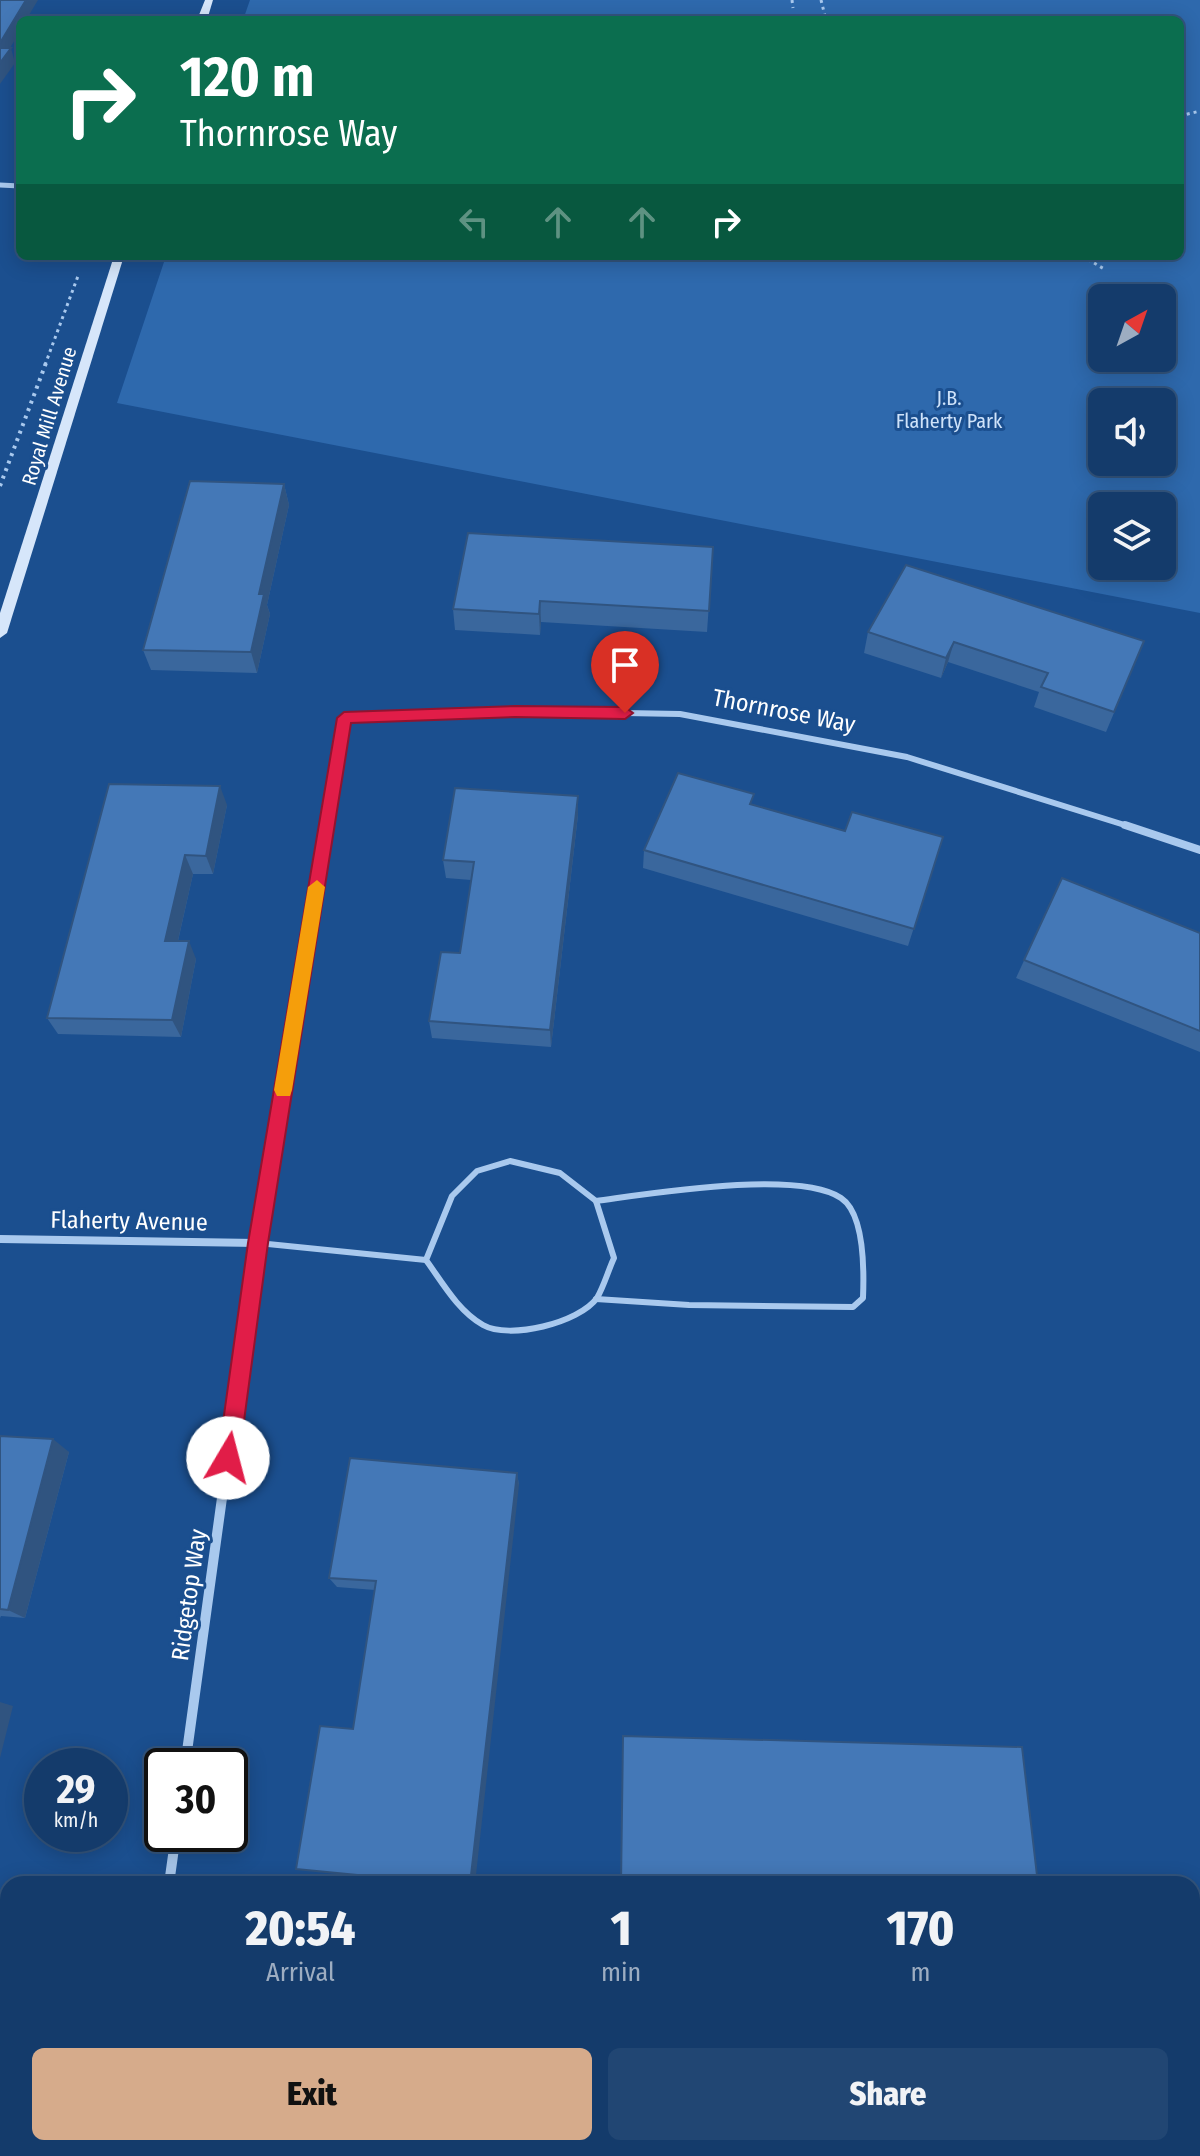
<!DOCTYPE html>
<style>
:root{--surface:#143b6b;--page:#214673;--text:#f1f3f6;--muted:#9dadc1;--line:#33557e;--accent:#d6ab8b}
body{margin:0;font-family:"Fira Sans Condensed",sans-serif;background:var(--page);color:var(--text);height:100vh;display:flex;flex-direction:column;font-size:30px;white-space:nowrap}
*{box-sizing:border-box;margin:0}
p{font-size:26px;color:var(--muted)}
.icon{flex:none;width:44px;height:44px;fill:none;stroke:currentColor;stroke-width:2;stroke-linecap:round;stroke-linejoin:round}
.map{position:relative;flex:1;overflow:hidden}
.details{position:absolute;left:0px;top:1876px;width:1200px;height:280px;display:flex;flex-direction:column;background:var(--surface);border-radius:24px 24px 0 0;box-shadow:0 4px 20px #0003,0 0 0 2px var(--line)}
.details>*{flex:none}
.hud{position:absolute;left:16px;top:16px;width:1168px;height:244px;border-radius:12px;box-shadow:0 4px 20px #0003,0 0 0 2px var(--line);background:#0b6e4f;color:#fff;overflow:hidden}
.needle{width:52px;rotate:40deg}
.tools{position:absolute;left:1088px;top:284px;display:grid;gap:16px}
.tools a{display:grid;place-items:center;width:88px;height:88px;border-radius:12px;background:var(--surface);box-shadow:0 4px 20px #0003,0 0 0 2px var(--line);font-size:40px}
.speed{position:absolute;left:24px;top:1748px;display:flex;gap:16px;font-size:40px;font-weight:700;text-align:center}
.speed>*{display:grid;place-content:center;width:104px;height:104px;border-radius:50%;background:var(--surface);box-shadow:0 4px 20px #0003,0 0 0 2px var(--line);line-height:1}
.speed small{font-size:20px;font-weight:400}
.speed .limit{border:4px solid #111;border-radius:12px;background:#fff;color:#111}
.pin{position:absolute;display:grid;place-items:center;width:68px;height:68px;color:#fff;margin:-82px -34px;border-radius:50% 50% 50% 0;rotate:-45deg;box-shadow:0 0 8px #0007}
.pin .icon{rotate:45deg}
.me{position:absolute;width:88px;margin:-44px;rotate:8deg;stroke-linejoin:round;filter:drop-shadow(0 0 6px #0008)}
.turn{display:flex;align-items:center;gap:28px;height:168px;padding:0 32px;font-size:36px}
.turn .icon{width:104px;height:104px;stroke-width:2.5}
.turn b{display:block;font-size:56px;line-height:68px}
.lanes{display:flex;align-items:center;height:76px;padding:0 32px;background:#0003;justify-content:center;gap:40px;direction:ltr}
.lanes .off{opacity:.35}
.eta{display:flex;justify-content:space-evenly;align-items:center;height:136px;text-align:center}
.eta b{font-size:48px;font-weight:800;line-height:56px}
.button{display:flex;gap:16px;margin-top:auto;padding:16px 32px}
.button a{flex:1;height:92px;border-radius:12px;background:var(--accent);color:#111;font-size:32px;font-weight:800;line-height:92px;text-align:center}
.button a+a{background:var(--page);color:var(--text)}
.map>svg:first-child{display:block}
.green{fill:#2e69ad;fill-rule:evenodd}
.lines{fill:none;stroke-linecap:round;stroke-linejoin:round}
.path-far1{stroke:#a9c9ee;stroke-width:3;stroke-dasharray:3 4;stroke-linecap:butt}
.path{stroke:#a9c9ee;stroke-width:4;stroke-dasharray:3 5;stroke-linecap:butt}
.service{stroke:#a9c9ee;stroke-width:6}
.minor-far3{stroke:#a9c9ee;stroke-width:5}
.minor-far2{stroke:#a9c9ee;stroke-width:6}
.minor-far1{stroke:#a9c9ee;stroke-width:8}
.minor{stroke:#a9c9ee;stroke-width:10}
.secondary{fill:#d6e6fa;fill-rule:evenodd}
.wall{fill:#3a679d}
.shaded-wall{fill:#305480}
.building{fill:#4478b7;stroke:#305480;stroke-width:2}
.route{fill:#e11d48;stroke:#92132f;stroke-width:2}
.slow{fill:#f59e0b}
.labels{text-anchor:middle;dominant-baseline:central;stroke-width:6;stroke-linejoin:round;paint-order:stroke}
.far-park-label{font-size:20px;fill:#cfe3fa;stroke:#1b4f8f}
.far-street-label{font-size:20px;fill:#fff;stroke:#1b4f8f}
.street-label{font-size:24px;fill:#fff;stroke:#1b4f8f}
</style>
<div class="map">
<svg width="1200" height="2156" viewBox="0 0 1200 2156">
<rect width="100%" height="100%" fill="#1b4f8f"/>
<path class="green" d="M250,0H1200V613L117,403L166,256H1180V20H243ZM1102,298H1162V358H1102ZM1102,402H1162V462H1102ZM1102,506H1162V566H1102Z"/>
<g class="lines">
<g class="path-far1">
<path d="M792,0L793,8"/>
<path d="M821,0L826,20"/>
<path d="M1180,116L1200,111"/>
<path d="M1082,256L1106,270"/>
<path d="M45,365L78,276"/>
</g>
<path class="path" d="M0,486L46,363"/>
<g class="service">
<path d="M510,1161L560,1173L596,1201L614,1258C608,1271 604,1286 597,1298C579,1323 509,1340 483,1325C458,1311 442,1282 426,1260L452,1196L477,1171Z"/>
<path d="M596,1201C649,1194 797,1169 841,1198C865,1214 864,1273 863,1298L853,1307L689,1305L596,1299"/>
<path d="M258,1243L426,1260"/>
</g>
<path class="minor-far3" d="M0,185L20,186"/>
<path class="minor-far2" d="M326,827L344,718L515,711L680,714L907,757L1131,827"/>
<g class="minor-far1">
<path d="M1125,825L1200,850"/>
<path d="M0,1239L258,1243"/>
<path d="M234,1413L258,1243L326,825"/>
</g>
<g class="minor">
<path d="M185,1766L234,1411"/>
<path d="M169,1884L176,1834"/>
<path d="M1192,2141L1200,2139"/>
<path d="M173,2148L334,2156"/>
<path d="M1080,2156L1138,2148"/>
</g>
<g class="secondary">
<path d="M205,0H213L207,20H197Z"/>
<path d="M114,256H124L7,633L0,638V613Z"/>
</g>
</g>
<g class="wall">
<path d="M284,484L289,505L267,605L270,614L257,673L151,670L143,650Z"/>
<path d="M713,547L707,632L541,622L540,635L455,630L453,609Z"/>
<path d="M868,632L1144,641L1106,732L1034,707L1039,692L948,662L941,678L864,653Z"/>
<path d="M752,804L845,831L943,837L908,946L643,868L644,850Z"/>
<path d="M227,805L213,874H193L178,941L196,959L181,1037L58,1034L47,1018Z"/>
<path d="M578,815L551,1047L432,1038L429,1021L460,953L471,880L446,878L443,860Z"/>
<path d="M1062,878L1200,933V1052L1016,978Z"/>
<path d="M0,1436L69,1452L25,1618L1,1616L0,1618Z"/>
<path d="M517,1473L519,1485L353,1729L375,1590L337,1587L329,1578Z"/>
</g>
<g class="shaded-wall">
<path d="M26,0H38L26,20H20V31L6,55L11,48L15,63L0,84V43Z"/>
<path d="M284,484L289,505L267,605L270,614L257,673L251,652L259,594Z"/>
<path d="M540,601L541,622L540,635L539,614Z"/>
<path d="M954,642L948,662L941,678L946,658Z"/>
<path d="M220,786L227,805L213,874L206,856Z"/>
<path d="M578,796V815L551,1047L550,1030Z"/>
<path d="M185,855L193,874L174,958L165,941Z"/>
<path d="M189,941L196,959L181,1037L172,1020Z"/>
<path d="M53,1439L69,1452L25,1618L8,1610Z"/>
<path d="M517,1473L519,1485L475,1884H470Z"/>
<path d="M0,1702L13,1706L0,1758Z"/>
</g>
<g class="building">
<path d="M0,0H26L0,43Z"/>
<path d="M0,48H11L0,63Z"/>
<path d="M190,481L284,484L259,594H264L251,652L143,650Z"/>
<path d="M468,533L713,547L709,611L540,601L539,614L453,609Z"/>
<path d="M906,565L1144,641L1114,712L1041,687L1048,673L954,642L946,658L868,632Z"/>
<path d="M678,773L754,794L750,804L845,831L852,812L943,837L914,929L644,850Z"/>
<path d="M109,784L220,786L206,856L185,855L165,941H189L172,1020L47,1018Z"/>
<path d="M455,788L578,796L550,1030L429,1021L441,952L460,953L474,862L443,860Z"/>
<path d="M1062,878L1200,933V1031L1024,960Z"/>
<path d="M0,1436L53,1439L8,1610L0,1609Z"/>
<path d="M350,1458L517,1473L470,1884H450L296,1869L320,1726L353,1729L376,1581L329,1578Z"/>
<path d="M623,1736L1022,1747L1038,1884H621Z"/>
</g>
<path class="route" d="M515,706L625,707L633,713L625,719L515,717L351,723L268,1243L239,1458L236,1466L228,1469L221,1466L218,1458L248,1243L337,718L344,712Z"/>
<path class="slow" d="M317,880L325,887L292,1090L290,1096H277L274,1090L308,887Z"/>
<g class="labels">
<g class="far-park-label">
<text x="949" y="398">J.B.<tspan x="949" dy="23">Flaherty Park</tspan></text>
</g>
<g class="far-street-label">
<text transform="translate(49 416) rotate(-73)">Royal Mill Avenue</text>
</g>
<g class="street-label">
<text transform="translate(784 711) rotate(11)">Thornrose Way</text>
<text transform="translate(129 1221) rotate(1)">Flaherty Avenue</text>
<text transform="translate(189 1595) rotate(-82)">Ridgetop Way</text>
</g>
</g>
</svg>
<div class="tools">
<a><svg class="needle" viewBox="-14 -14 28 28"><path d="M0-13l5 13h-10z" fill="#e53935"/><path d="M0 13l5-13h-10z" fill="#9dadc1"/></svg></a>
<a><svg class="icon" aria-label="sound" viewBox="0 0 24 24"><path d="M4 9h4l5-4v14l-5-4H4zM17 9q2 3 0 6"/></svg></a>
<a><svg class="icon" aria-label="layers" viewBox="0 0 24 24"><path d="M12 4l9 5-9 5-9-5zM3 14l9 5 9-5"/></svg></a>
</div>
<div class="speed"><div>29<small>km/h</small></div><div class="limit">30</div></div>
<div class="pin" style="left:625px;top:713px;background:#d93025"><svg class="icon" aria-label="arrive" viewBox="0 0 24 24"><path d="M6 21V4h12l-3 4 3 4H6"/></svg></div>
<svg class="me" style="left:228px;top:1458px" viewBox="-20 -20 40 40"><circle r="19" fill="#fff"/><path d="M0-13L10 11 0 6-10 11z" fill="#e11d48"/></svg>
<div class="hud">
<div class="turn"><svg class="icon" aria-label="right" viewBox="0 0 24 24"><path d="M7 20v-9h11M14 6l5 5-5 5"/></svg><div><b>120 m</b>Thornrose Way</div></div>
<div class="lanes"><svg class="icon off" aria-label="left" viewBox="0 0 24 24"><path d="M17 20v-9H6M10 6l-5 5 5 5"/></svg><svg class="icon off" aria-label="ahead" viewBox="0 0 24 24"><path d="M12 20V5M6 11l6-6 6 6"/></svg><svg class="icon off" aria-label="ahead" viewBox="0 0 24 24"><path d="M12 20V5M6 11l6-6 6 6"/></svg><svg class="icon" aria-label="right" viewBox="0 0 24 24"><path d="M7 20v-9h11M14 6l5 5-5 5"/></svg></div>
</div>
<section class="details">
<div class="eta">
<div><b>20:54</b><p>Arrival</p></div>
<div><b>1</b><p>min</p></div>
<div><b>170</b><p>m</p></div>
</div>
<div class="button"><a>Exit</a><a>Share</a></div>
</section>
</div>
